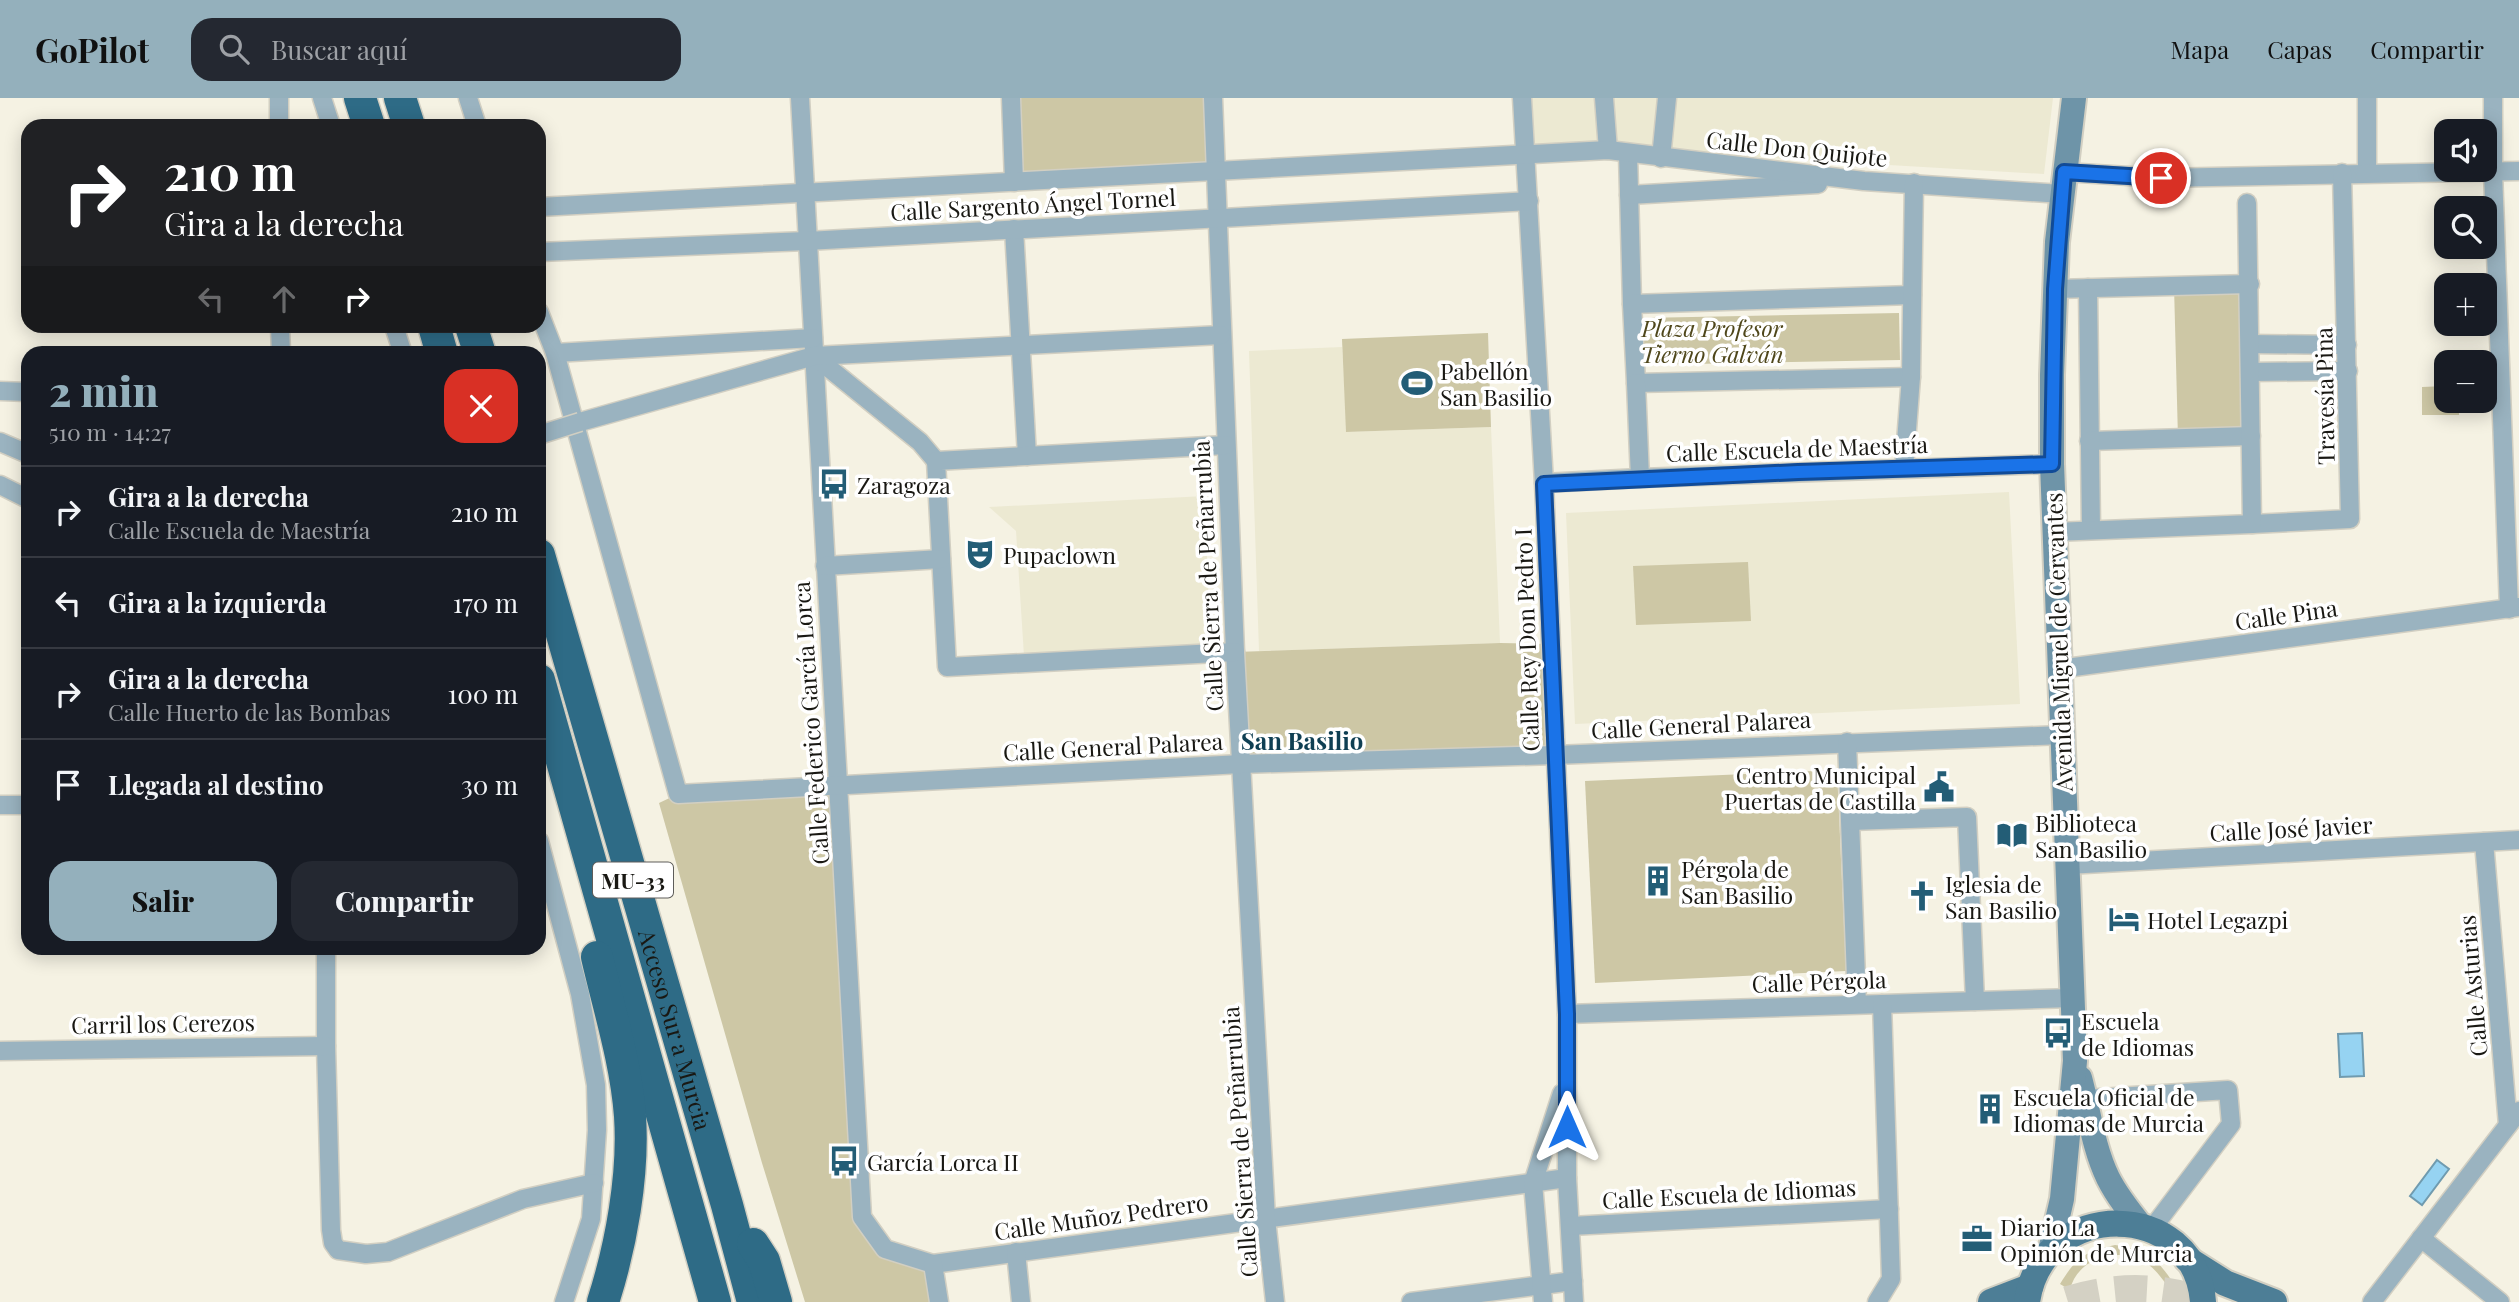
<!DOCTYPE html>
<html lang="es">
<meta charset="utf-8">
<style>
:root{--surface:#171b24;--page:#242831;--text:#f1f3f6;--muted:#9ea1a6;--line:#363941;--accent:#94b0bc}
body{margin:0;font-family:"Playfair Display",serif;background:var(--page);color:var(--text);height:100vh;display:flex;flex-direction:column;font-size:26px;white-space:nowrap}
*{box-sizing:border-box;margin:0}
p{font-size:23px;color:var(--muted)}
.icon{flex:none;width:38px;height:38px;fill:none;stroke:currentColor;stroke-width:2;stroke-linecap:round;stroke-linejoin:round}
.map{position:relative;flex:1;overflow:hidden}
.drawer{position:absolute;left:21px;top:248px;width:525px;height:609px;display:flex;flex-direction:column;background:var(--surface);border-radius:21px;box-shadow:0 4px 18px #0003}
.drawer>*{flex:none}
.banner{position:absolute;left:21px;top:21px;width:525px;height:214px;border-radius:21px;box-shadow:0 4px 18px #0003;background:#202124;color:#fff;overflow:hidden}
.controls{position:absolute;left:2434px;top:21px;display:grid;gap:14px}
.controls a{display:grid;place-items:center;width:63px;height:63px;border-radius:14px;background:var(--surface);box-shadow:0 4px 18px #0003;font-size:35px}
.pin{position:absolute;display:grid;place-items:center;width:60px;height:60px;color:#fff;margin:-30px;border:4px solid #fff;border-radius:50%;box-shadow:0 2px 7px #0007}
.me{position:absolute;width:77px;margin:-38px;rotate:0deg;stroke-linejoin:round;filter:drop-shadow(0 0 5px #0008)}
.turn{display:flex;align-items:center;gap:24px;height:147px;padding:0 28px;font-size:32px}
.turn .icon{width:91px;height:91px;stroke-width:2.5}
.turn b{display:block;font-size:49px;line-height:60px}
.lanes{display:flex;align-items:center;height:66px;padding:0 28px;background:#0003;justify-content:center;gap:35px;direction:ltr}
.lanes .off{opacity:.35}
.round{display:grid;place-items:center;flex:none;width:74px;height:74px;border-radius:21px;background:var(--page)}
.headline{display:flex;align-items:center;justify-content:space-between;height:119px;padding:0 28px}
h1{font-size:42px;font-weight:800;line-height:52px;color:var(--accent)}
.button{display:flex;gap:14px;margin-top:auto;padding:14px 28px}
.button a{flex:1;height:80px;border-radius:21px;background:var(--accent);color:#111;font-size:28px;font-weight:800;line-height:80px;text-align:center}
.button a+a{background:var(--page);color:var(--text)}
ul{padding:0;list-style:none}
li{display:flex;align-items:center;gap:21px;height:91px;padding:0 28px;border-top:2px solid var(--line)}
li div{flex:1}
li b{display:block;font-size:26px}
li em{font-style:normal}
header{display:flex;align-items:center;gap:42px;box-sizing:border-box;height:98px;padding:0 35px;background:var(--accent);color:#111}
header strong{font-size:33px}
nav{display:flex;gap:38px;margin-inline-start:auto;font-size:24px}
.search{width:490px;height:63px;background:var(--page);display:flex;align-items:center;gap:18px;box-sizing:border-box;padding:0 24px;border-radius:21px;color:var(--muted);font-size:26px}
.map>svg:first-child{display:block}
.built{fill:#ece9d2}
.green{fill:#cdc7a5}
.water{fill:#96d3f2;stroke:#709baf;stroke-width:2}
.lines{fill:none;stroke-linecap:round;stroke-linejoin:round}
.highway-tunnel{stroke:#d4d1c4;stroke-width:32;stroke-dasharray:32 16;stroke-linecap:butt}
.street-casing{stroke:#d2cfc2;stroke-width:21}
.secondary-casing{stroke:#d2cfc2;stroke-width:28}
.primary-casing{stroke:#d2cfc2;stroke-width:30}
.highway-casing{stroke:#d2cfc2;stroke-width:35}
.street{stroke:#9ab3c0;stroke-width:18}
.secondary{stroke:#6e94a8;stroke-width:24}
.primary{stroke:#4d7e96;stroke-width:26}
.highway{stroke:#2e6b86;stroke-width:32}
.street-bridge-casing{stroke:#d2cfc2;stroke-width:21;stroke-linecap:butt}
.street-bridge{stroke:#9ab3c0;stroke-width:18}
.route-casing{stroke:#114b97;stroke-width:18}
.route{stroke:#1a73e8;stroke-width:12}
.labels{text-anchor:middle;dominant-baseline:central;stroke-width:7;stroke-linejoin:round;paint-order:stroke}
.shield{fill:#fff;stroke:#5e5d5a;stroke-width:2}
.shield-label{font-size:21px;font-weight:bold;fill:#191813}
.street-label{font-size:23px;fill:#191813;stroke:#fff}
.park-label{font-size:23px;font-style:italic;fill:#4f471b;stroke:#fff}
.poi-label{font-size:23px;fill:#191813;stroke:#fff;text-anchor:start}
.neighbourhood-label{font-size:24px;font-weight:bold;fill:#0f3f53;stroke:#fff}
</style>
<header>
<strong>GoPilot</strong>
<div class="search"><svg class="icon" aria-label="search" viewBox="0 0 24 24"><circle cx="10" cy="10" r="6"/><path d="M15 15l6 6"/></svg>Buscar aquí</div>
<nav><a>Mapa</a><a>Capas</a><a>Compartir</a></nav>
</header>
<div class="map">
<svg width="2519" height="1204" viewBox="0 0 2519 1204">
<rect width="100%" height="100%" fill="#f5f2e3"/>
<g class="built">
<path d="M1528,0H2053L2044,76L1531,46Z"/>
<path d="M1342,249L1347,334L1491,329L1500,545L1259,553L1249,253Z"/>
<path d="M2009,394L2020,606L1575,626L1566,415Z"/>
<path d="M1205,398L1210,549L1024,558L1016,433L989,409Z"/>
</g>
<g class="green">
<path d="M1011,0H1213L1214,73L1014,84Z"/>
<path d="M2250,186L2251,338L2178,341L2174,188Z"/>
<path d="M1899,215L1900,262L1643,267L1642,220Z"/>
<path d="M1488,235L1491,329L1346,334L1342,241Z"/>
<path d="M2446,288V303H2459V317H2422V289Z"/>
<path d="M1748,464L1751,523L1636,527L1633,468Z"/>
<path d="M1500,545L1551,546L1555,657L1241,666L1235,554Z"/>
<path d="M1837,672L1846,873L1595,885L1585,683Z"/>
<path d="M839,687L862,1119L886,1151L933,1166L939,1204H805L762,1065L659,705L678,696Z"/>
<path d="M2115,1147C2147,1152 2154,1157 2172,1183L2166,1186C2158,1175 2150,1165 2137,1160C2111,1151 2076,1163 2070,1192L2060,1186C2076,1160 2085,1153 2115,1147Z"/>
</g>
<g class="water">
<path d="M2362,935L2364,978L2340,979L2338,936Z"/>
<path d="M2437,1062L2449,1071L2422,1107L2410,1098Z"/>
</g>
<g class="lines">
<path class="highway-tunnel" d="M2068,1204C2113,1190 2156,1189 2201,1204"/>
<g class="street-casing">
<g id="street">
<path d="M279,0V28"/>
<path d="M322,0L331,28"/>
<path d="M468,0L477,28"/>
<path d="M800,0L862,1119L885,1151L933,1166L1567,1080"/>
<path d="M1011,0L1014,84"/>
<path d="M1213,0L1235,554L1266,1121L1275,1204"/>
<path d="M1522,0L1544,385L1567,916V1080L1574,1204"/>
<path d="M1604,0L1608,52"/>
<path d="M2367,0V75"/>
<path d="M2493,0V74L2509,511"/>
<path d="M1628,55L1632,206"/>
<path d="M1661,60L1667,0"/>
<path d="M2064,74L2161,80L2519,73"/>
<path d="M1629,97L1818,86"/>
<path d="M539,109L1608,52L1864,83L2062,96"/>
<path d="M1014,131L1027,358"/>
<path d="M539,154L807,143L1529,103"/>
<path d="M2088,190L2091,432"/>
<path d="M2055,191L2250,186"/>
<path d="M539,214L555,255L678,696L1241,666L1555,657L2062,637"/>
<path d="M280,228L281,256"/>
<path d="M394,228L403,256"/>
<path d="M2250,246L2347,247"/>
<path d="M555,255L813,240"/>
<path d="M814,258L920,344L936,363"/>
<path d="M2251,274L2348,273"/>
<path d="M1911,279L1636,285L1632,206L1912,197"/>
<path d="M1636,285L1640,380"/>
<path d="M0,293L28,294"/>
<path d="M580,324L814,258L1221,237"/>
<path d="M2089,343L2251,338"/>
<path d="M0,344L28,356"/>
<path d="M1226,347L936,363L947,569L1235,554"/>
<path d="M1904,370L1911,279L1914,85"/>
<path d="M1544,385L1640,380L2052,366"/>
<path d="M0,387L28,401"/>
<path d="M2252,426L2350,421L2342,75"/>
<path d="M2054,434L2252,426L2247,105"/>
<path d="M825,468L941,461"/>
<path d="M2059,571L2519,509"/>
<path d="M1847,644L1857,906"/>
<path d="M0,707H28"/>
<path d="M1851,723L1967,719L1975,903"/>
<path d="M539,743L580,896L596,987L597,1032L591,1121L564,1204"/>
<path d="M2484,744L2508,1027"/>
<path d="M2067,767L2519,742"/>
<path d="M326,850V948L331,1132L333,1145L338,1152L366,1156L388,1154L523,1101L594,1085"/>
<path d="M1567,916L2072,900"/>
<path d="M0,953L326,948"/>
<path d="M2085,1001L2228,992L2231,1026L2151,1132"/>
<path d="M1571,1128L1889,1111"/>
<path d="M2421,1140L2500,1204"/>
<path d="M1016,1154L1021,1204"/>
<path d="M933,1166L939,1204"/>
<path d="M1411,1204L1573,1183"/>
<path d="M1543,1204L1533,1085L1562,995"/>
<path d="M1877,1204L1891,1181L1882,906"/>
<path d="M2372,1204L2519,1013"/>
</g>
</g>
<g class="secondary-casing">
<g id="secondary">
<path d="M2080,980C2089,1013 2093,1049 2108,1080C2117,1098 2129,1113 2142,1129"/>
<path d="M2050,1153L2062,1101L2075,963L2052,366V277L2057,144L2074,0"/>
</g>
</g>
<g class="primary-casing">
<g id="primary">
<path d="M2187,1161L2225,1185L2274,1204"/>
<path d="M1991,1204L2030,1189"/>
<path d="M2027,1204C2042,1099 2195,1100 2203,1204"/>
</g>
</g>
<g class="highway-casing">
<g id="highway">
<path d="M360,0L369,28"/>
<path d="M400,0L409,28"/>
<path d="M434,228L442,256"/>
<path d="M471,228L480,256"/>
<path id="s1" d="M539,457L727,1107L753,1204"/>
<path d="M539,582L715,1204"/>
<path d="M597,859C609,911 626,964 630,1018C634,1077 621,1148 603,1204"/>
<path d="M753,1146L764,1163L776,1204"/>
</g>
</g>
<use href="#street" class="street"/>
<use href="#secondary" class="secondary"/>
<use href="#primary" class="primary"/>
<use href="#highway" class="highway"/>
<g class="street-bridge-casing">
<path id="street-bridge" d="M539,337L580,324"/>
</g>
<use href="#street-bridge" class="street-bridge"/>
</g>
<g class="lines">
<g class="route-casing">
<path id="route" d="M1567,1029V916L1544,386L1798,374L2052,366L2055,191L2064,74L2161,80"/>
</g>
<use href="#route" class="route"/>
</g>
<defs>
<g id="stadium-bare" transform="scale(2.415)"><path d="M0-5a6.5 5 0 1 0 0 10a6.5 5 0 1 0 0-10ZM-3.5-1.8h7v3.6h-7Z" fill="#235d76" stroke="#fff" stroke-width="2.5" paint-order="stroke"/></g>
<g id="bus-bare" transform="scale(2.415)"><path d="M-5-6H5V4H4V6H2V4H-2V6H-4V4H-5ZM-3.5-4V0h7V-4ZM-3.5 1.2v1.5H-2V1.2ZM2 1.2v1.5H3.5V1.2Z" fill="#235d76" stroke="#fff" stroke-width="2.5" paint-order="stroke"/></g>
<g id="theatre-bare" transform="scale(2.415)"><path d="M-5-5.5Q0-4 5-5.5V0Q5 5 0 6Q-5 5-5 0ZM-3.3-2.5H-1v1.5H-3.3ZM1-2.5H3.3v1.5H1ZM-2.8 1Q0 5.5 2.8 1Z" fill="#235d76" stroke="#fff" stroke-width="2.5" paint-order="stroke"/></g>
<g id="civic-bare" transform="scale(2.415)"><path d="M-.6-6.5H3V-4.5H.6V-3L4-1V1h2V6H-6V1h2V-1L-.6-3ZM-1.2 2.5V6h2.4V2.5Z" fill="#235d76" stroke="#fff" stroke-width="2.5" paint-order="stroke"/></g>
<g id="library-bare" transform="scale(2.415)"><path d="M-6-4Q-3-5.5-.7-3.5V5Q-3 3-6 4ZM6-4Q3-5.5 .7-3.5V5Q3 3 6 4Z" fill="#235d76" stroke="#fff" stroke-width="2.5" paint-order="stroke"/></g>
<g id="building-bare" transform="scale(2.415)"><path d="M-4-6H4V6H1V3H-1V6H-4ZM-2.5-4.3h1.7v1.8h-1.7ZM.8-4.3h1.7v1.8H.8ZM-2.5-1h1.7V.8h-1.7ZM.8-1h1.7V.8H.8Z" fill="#235d76" stroke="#fff" stroke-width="2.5" paint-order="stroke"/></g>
<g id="church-bare" transform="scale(2.415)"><path d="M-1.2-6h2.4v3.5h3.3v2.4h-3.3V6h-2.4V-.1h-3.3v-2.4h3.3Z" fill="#235d76" stroke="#fff" stroke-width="2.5" paint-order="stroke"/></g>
<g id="hotel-bare" transform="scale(2.415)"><path d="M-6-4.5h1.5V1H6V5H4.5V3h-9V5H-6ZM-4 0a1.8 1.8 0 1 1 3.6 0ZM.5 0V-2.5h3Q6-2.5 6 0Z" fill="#235d76" stroke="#fff" stroke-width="2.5" paint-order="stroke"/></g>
<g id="office-bare" transform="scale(2.415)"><path d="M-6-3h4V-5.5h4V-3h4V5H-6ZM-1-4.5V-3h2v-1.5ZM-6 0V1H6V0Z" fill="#235d76" stroke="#fff" stroke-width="2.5" paint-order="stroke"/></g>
</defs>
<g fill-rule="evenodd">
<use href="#stadium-bare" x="1417" y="285"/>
<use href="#bus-bare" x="834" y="386"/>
<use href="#theatre-bare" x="980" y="456"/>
<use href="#civic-bare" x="1939" y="689"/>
<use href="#library-bare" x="2012" y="737"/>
<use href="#building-bare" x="1658" y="783"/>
<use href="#church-bare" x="1922" y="798"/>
<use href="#hotel-bare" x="2124" y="821"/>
<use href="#bus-bare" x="2058" y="935"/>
<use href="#building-bare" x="1990" y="1011"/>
<use href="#bus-bare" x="844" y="1063"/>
<use href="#office-bare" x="1977" y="1141"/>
</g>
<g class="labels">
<rect class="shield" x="593" y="764.5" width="80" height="35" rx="5"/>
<g class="shield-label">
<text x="633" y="782">MU-33</text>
</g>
<g class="street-label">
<text transform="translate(1797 50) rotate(6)">Calle Don Quijote</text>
<text transform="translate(1033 106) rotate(-3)">Calle Sargento Ángel Tornel</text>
<text transform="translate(2324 298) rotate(-91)">Travesía Pina</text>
<text transform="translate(1797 350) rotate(-2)">Calle Escuela de Maestría</text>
<text transform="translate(1207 478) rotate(-93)">Calle Sierra de Peñarrubia</text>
<text transform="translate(2286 516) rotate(-8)">Calle Pina</text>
<text transform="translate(1526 542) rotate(-92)">Calle Rey Don Pedro I</text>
<text transform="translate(2058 544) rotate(-92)">Avenida Miguel de Cervantes</text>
<text transform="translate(810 625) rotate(-94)">Calle Federico García Lorca</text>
<text transform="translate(1701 626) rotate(-3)">Calle General Palarea</text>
<text transform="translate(1113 648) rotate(-3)">Calle General Palarea</text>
<text transform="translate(2291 730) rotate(-3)">Calle José Javier</text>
<text transform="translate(1819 883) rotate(-2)">Calle Pérgola</text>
<text transform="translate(2472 888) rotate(-95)">Calle Asturias</text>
<text transform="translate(163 925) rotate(-1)">Carril los Cerezos</text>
<text stroke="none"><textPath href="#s1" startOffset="494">Acceso Sur a Murcia</textPath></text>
<text transform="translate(1239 1044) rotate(-94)">Calle Sierra de Peñarrubia</text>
<text transform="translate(1729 1095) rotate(-3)">Calle Escuela de Idiomas</text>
<text transform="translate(1101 1118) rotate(-8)">Calle Muñoz Pedrero</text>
</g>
<g class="park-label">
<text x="1712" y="229">Plaza Profesor<tspan x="1712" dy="26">Tierno Galván</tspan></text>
</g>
<g class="poi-label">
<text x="1440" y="272">Pabellón<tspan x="1440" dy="26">San Basilio</tspan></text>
<text x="857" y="386">Zaragoza</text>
<text x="1003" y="456">Pupaclown</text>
<text x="1916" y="676" text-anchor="end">Centro Municipal<tspan x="1916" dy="26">Puertas de Castilla</tspan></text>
<text x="2035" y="724">Biblioteca<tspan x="2035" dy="26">San Basilio</tspan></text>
<text x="1681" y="770">Pérgola de<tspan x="1681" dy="26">San Basilio</tspan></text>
<text x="1945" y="785">Iglesia de<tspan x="1945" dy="26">San Basilio</tspan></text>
<text x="2147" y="821">Hotel Legazpi</text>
<text x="2081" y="922">Escuela<tspan x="2081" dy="26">de Idiomas</tspan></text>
<text x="2013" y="998">Escuela Oficial de<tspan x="2013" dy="26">Idiomas de Murcia</tspan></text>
<text x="867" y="1063">García Lorca II</text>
<text x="2000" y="1128">Diario La<tspan x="2000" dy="26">Opinión de Murcia</tspan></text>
</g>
<g class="neighbourhood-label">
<text x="1302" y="642">San Basilio</text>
</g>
</g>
</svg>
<div class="controls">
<a><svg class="icon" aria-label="sound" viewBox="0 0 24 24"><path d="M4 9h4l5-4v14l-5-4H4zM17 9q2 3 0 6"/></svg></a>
<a><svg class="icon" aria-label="search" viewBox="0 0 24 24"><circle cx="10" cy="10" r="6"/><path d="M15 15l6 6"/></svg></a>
<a>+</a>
<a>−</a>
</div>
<div class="pin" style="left:2161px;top:80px;background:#d93025"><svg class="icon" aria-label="arrive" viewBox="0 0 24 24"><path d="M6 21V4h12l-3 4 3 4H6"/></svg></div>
<svg class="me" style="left:1567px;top:1029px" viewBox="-20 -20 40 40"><path d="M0-17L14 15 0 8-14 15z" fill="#1a73e8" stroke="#fff" stroke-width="4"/></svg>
<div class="banner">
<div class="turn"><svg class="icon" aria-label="right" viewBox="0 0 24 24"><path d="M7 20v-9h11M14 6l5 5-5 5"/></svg><div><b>210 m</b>Gira a la derecha</div></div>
<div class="lanes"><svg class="icon off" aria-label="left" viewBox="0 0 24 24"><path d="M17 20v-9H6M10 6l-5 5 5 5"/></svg><svg class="icon off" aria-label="ahead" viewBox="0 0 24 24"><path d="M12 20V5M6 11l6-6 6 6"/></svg><svg class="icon" aria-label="right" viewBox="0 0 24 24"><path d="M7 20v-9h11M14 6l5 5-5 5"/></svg></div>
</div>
<section class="drawer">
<div class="headline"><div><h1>2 min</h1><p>510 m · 14:27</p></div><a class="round" style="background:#d93025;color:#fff"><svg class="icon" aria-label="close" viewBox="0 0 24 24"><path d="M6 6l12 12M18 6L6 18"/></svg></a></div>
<ul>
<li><svg class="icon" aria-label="right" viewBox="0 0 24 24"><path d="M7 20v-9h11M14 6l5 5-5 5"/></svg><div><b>Gira a la derecha</b><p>Calle Escuela de Maestría</p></div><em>210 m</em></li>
<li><svg class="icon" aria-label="left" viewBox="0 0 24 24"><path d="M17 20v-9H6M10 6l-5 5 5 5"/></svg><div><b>Gira a la izquierda</b></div><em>170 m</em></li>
<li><svg class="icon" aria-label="right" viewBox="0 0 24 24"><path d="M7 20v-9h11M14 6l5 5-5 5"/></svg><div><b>Gira a la derecha</b><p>Calle Huerto de las Bombas</p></div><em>100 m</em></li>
<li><svg class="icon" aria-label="arrive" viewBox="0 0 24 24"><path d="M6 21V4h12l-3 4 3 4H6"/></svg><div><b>Llegada al destino</b></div><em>30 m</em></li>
</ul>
<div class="button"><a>Salir</a><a>Compartir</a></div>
</section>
</div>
